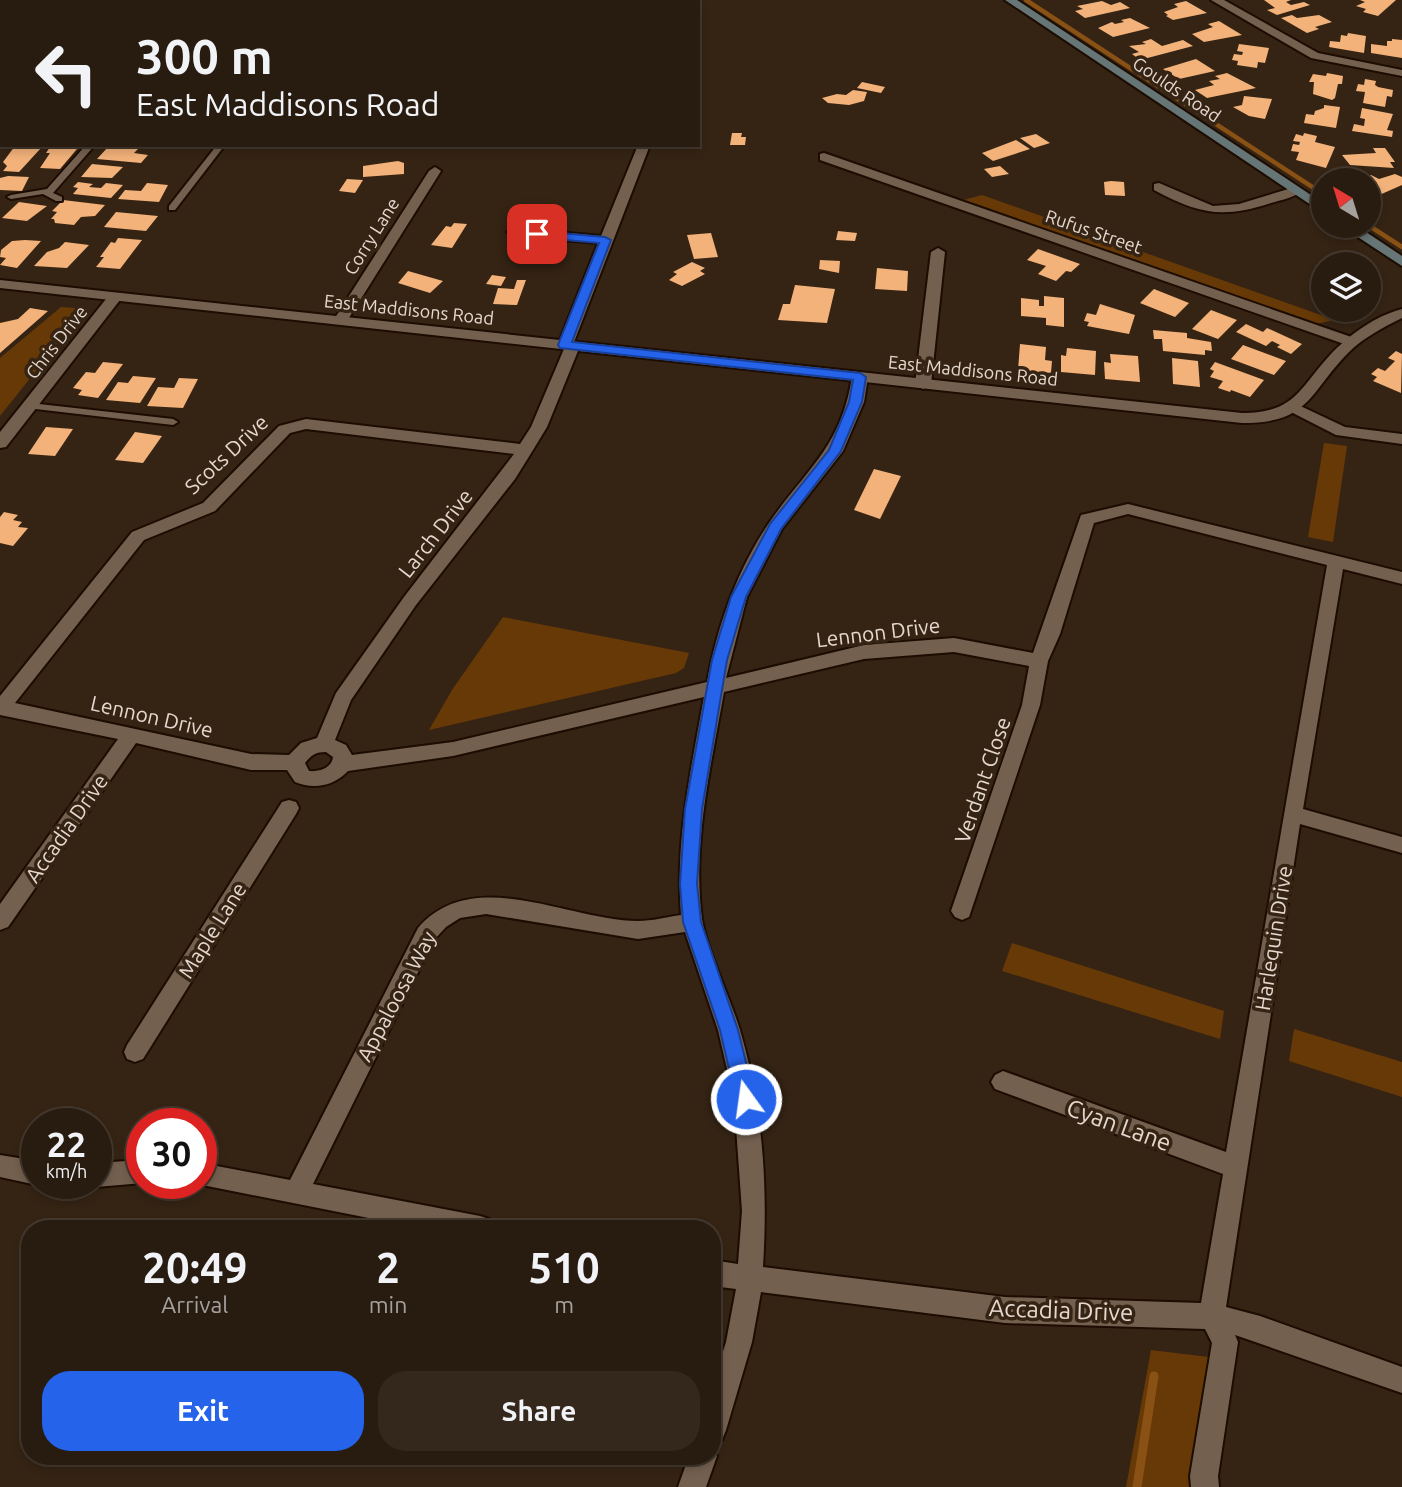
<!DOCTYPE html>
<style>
:root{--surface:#281b0f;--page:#34281d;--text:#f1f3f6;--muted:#a5a19e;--line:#44392f;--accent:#2563eb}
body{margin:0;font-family:Ubuntu,sans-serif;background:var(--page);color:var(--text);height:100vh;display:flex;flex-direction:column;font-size:26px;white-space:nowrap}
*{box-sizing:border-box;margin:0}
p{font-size:23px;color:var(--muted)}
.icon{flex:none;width:38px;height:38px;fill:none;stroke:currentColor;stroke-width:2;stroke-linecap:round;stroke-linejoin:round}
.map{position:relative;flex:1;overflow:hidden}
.sheet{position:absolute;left:21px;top:1220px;width:700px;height:245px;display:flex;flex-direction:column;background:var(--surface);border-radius:28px;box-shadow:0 4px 10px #0003,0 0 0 2px var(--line)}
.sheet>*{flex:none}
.hud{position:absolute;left:0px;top:0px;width:700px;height:147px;box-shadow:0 4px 10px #0003,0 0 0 2px var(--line);background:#281b0f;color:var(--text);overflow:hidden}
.needle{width:46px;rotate:322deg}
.tools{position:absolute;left:1311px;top:168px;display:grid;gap:14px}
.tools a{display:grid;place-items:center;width:70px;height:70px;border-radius:50%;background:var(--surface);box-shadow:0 4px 10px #0003,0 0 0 2px var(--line);font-size:35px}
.speed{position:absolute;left:21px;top:1108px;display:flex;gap:14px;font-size:35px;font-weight:700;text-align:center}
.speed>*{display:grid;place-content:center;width:91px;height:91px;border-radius:50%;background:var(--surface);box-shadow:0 4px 10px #0003,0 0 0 2px var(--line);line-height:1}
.speed small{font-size:18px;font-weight:400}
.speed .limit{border:10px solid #d22;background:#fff;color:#111}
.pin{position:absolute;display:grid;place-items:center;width:60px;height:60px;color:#fff;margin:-30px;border-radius:14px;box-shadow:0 4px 10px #0006}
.me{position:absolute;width:77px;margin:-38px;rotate:346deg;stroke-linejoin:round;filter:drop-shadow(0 0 5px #0008)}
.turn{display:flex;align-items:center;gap:24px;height:147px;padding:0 21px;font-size:32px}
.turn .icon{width:91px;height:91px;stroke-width:2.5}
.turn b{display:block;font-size:49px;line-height:60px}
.eta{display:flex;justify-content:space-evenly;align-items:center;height:119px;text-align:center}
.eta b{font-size:42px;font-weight:600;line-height:49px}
.primary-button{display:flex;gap:14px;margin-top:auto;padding:14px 21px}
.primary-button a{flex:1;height:80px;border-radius:28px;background:var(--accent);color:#fff;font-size:28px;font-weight:600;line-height:80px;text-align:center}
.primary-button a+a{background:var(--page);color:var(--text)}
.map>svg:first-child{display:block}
.green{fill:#673906}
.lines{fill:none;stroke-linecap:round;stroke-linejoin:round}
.stream-far1{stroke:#8a5114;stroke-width:4.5}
.stream{stroke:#8a5114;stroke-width:9}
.building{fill:#f3b27a}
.service-casing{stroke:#1c0c01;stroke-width:4}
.minor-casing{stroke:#1c0c01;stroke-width:4}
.tertiary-casing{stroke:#1c0c01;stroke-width:4}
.secondary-casing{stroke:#1c0c01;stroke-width:4}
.service{fill:#74604f;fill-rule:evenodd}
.minor{fill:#74604f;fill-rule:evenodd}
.tertiary{fill:#74604f;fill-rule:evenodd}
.secondary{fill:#667575;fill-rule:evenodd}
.route{fill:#2563eb;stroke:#184099;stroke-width:2}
.labels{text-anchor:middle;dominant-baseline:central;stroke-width:7;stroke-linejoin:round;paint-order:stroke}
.far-street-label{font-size:18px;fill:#e4d8cf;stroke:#352414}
.street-label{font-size:21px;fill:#e4d8cf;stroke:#352414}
.near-street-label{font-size:24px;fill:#e4d8cf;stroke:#352414}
</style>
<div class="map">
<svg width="1402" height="1487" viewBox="0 0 1402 1487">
<rect width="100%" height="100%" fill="#352414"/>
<g class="green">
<path d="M982,195L1335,320L1311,325L960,201Z"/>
<path d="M61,307L77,308L82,313L0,416V358Z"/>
<path d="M1324,443L1347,446L1333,542L1308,537Z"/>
<path d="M503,617L689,653L684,668L676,673L429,730L452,690Z"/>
<path d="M1012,943L1224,1011L1220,1039L1002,971Z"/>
<path d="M1294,1029L1402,1062V1097L1289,1061Z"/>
<path d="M1151,1350L1217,1358L1190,1487H1126Z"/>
</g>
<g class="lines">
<g class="stream-far1">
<path d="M1026,0L1323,194"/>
<path d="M1368,225L1402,247"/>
</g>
<path class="stream" d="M1137,1487L1154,1376"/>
</g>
<g class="building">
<path d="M1264,0H1291L1286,2L1291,5L1304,2L1310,5L1277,15L1267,10L1275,8Z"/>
<path d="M1360,0H1396L1378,16L1363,12L1366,9L1356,6L1365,2Z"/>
<path d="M1102,1L1111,5L1120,2L1130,8L1085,18L1075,11L1083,9L1077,6Z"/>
<path d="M1186,1L1207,13L1173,20L1166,16L1168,15L1164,12L1178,7L1174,4Z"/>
<path d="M1292,15L1297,18L1319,15L1332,22L1315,27L1319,29L1307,33L1281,18Z"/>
<path d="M1130,18L1150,28L1113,37L1098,28L1112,22L1115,24L1124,22L1121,20Z"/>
<path d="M1219,21L1242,35L1204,42L1192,34L1213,27L1208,24Z"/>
<path d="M1348,33L1366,36L1364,53L1329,47L1330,41L1340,42L1341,35L1347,36Z"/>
<path d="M1151,39L1162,46L1183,40L1193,46L1140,60L1132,54L1139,52L1129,46L1146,44L1142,42Z"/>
<path d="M1392,39L1402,40V58L1371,53V44L1387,46V41H1392Z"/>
<path d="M1239,44L1269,48L1265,63L1258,62L1257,68L1237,65L1238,61L1232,60L1234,54L1242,55L1243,52L1237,51Z"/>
<path d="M1196,59L1215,71L1179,79L1163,69Z"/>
<path d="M1227,73L1256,88L1207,98L1195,90L1214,85L1209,81L1220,79L1215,76Z"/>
<path d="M1327,73L1343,76L1342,84H1338L1335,98L1332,100L1313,94L1314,82H1309L1313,74L1326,76Z"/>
<path d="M1365,79L1376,81L1375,85L1378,87L1393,90L1392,97L1387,96L1385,107L1363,103L1365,92L1356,91L1358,84L1364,85Z"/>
<path d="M862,82L885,87L881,93L857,88Z"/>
<path d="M853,90L867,92L864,101L849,105L828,103L822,98L837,94L846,95Z"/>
<path d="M1244,96L1272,99L1265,119L1249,116L1233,107L1242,105Z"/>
<path d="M1324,105L1340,107L1336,128L1304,123L1306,114L1314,115L1315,111L1324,108Z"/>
<path d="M1362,108L1393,114L1387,130L1393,131L1392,137L1352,131L1354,124L1364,126L1365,119L1360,118Z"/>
<path d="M732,133H742L741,137H746L745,145H730Z"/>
<path d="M1304,133L1317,136L1315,142L1335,147L1326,168L1296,160L1299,152L1291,151L1293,144L1299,145L1300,142L1293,141L1296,134L1303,136Z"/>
<path d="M1036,134L1050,143L1034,148L1020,138Z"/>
<path d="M1016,140L1030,149L993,161L982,153Z"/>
<path d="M15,146L41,148L19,172L3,171L7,166L3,162Z"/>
<path d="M50,147L77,149L60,169L40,168L50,153H46Z"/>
<path d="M108,147L138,149L134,153L148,155L141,163L97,159Z"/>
<path d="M1373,148H1385L1395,162H1390L1394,168L1350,165L1342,155L1376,153Z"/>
<path d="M398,161L404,163V174L363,177V166Z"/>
<path d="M92,164L123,167L112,178L81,177Z"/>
<path d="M1000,166L1009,174L992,177L984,169Z"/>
<path d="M1395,174L1402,177V185L1368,200V180H1360L1371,175L1379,179Z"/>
<path d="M8,176L29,177L22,191L0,190V178Z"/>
<path d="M347,179L363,180L355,193L339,191Z"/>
<path d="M1111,181L1124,182L1125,196L1105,195L1104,182Z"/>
<path d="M78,182L93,184L89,187L101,188L106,183L123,185L111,198L73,194L78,188L73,187Z"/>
<path d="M147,183L168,185L159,202L118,199L125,190L141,191Z"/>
<path d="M63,200L105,205L95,216L81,217L74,225L55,223L54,219H51L57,212L52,211Z"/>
<path d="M19,202L47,206L27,221L2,218Z"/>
<path d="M116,212L158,216L146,231L104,227Z"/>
<path d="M454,223L467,224L452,248L431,245L446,226L451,227Z"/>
<path d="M838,231L857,233L855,241L836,240Z"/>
<path d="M711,233L718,257L694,259L687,235Z"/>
<path d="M118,238L142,240L120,269L96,267L104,257H100L111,242L115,243Z"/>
<path d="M25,240L41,241L17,268L0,265L6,258L0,257L1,250L12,241Z"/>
<path d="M65,242L89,245L67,268L34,266L47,252L59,248Z"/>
<path d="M1038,249L1080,264L1071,272L1066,271L1056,281L1038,274L1046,266L1027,260Z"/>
<path d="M820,260L840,261L839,273L819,269Z"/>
<path d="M692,262L705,268L700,271L705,274L682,286L669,280L677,274L673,272Z"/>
<path d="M877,268L908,271L907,291L875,289Z"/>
<path d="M408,271L443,281L430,293L398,283Z"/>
<path d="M492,275L506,277L501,286L486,284Z"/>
<path d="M517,280H526L517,305L493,304L498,288L514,289Z"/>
<path d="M795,285L835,289L827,323L778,320L783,304H790Z"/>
<path d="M1154,289L1189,303L1175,317L1140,303Z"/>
<path d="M1044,296L1064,298V327L1046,325V318L1021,316V298L1039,300V306H1044Z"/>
<path d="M1100,304L1135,315L1129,334L1087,326L1089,322L1084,321L1087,313L1096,315Z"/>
<path d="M30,308L48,311L0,353V323L18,319Z"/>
<path d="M1211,310L1237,320L1218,339L1192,329Z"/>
<path d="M1246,324L1263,332L1267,328L1302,344L1291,354L1277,347L1280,345L1272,341L1266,346L1236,332Z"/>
<path d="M1153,330L1187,333V338L1211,342L1212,351L1205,350V355L1163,351L1162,339H1154Z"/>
<path d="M1020,344L1046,347L1045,360L1052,361L1051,373L1018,370Z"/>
<path d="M1243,345L1286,361L1274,375L1231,359Z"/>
<path d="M1067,348L1096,351L1095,375L1061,372V355L1066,356Z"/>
<path d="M1396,351L1402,354L1401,393L1373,381L1377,377L1371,374L1378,368L1385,371L1395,361L1388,358Z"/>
<path d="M1110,354L1138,356L1140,382L1105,379L1104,362L1111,363Z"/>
<path d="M1172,358L1198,361L1200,387L1173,384Z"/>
<path d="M103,362L123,364L98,398L78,395L82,390L73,388L86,372L95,373Z"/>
<path d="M1215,362L1264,380L1250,397L1231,390L1230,392L1218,388L1223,381L1210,377L1214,371L1210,369Z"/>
<path d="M133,376L156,378L140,403L106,400L118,382L128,383Z"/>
<path d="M179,378L198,379L183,408L147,406L158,387L174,388Z"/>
<path d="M46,427L73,429L55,456L28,454Z"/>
<path d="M135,432L162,436L143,463L115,460Z"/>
<path d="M874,469L901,476L880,519L854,510Z"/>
<path d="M4,512L18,515L13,520L22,522L18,527L28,528L13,546L0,543V517Z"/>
</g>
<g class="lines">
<g class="service-casing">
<g id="service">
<path d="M86,145H95L53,193L62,197V201H56L43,194L11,199L7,197L11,195L47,189Z"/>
<path d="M217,145H225L175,210H169V206Z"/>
<path d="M30,403L173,419L178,422L173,425L27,408L25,406Z"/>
</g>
</g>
<g class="minor-casing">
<g id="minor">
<path d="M118,0H130L117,2Z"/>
<path d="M1211,0H1224L1318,53L1402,70V76L1311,58Z"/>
<path d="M0,81H2L0,89Z"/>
<rect x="0" y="126" width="2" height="8"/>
<path d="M638,145H650L574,342L580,346L547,427L533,450L515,479L416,605L351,700L335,740L346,745L352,755L453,742L707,682C717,627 737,570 769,523C806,469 841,448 852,377L860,372L868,377L864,402L843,451L782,529L747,597L726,678L864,645L954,638L1033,653L1081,515L1128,504L1402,572V584L1343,569L1303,809L1402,837V853L1300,824L1226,1307L1260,1316L1402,1367V1393L1235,1335L1238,1342L1218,1476L1219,1487H1191L1190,1476L1212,1343L1205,1329L1005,1323L761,1292L752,1342L726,1430L722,1440L712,1443V1386L726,1342L736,1289L712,1286V1260L738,1264L742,1211L734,1099L718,1030L685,932L638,939L486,914L460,918L446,927L434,940L313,1184L480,1216L489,1219L492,1228H419L192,1183H201V1163L290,1180L418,928C473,864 569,921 638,921C652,921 667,917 681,915C675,841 691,769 704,697L453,756L348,771C334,786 314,790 295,782L287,770H251L136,743L8,927L0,930V904L118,739L0,715V696L132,532L203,503L279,426L306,419L520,444L531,427L564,349L558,345L598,243L514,236L507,232L514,228L601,236ZM306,429L514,454L404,597L336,693L317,738L301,743L289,755L251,754L15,703L144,540L215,511L290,433ZM1128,514L1327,565L1226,1152L1003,1071L995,1075L991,1082L995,1089L1223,1174L1201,1303L1005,1297L763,1267C768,1187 763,1107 740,1030C730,997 707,951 702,919C692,844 711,766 724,692L864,659L954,652L1029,666L1022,705L951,911L955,917L962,920L969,917L1040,705L1048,661L1060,634L1094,523ZM326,752L333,757C332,768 319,772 309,771L305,763C311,755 316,752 326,752Z"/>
<path d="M824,153L1357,339L1359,342L1352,346L1347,345L820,160V154Z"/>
<path d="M435,167L441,171L347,321L345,324H335L333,321L429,171Z"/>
<path d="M1159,183L1213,206L1239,204L1295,187L1301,191C1294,198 1281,200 1271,203C1222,219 1199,214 1154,190V184Z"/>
<path d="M938,248L945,252L931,384L923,389L915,384L931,252Z"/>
<path d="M115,293L122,297L120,300L6,447L0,448V432L110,294Z"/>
<path d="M1294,403L1345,427L1402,434V444L1336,435L1289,411L1286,408Z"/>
<path d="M289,800L296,802L299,808L296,814L143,1059L135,1062L127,1059L124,1052L127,1045L282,802Z"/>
<path d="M0,1155L37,1161V1183H41L37,1185L0,1177Z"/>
<path d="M142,1160L143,1183L96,1187L87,1183H96V1163Z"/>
<path d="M712,1446L717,1456L706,1487H678L689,1456H712Z"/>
</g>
</g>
<g class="tertiary-casing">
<path id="tertiary" d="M0,280L1242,413C1295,413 1299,389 1330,355C1349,335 1375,316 1402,309V318C1382,328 1363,338 1348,353C1308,394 1310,423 1242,423L0,288Z"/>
</g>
<g class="secondary-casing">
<g id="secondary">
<path d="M1005,0H1017L1323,203V213Z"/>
<path d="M1341,226H1357L1402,256V266Z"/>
</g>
</g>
<use href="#service" class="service"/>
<use href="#minor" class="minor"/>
<use href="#tertiary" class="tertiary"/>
<use href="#secondary" class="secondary"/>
</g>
<path class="route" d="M537,231L605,237L611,240L572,342L860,373L866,377L862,402L841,451L781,529L746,597L727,660L702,809L697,884L701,922L738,1030L755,1099L752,1105L746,1108L739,1105L736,1099L720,1030L683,922L680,884L685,809L712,660L731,597L770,524L829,450L849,402L853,380L560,348L558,345L599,243L533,237V232Z"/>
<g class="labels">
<g class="far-street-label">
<text transform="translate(1177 89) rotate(34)">Goulds Road</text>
<text transform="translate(1094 231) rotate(19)">Rufus Street</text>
<text transform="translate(371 236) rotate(-58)">Corry Lane</text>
<text transform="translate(409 309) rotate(6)">East Maddisons Road</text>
<text transform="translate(56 342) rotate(-52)">Chris Drive</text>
<text transform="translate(973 370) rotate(6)">East Maddisons Road</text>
</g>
<g class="street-label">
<text transform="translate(226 454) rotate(-43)">Scots Drive</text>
<text transform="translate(435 533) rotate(-52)">Larch Drive</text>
<text transform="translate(878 632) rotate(-7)">Lennon Drive</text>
<text transform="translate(152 716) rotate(13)">Lennon Drive</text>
<text transform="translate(982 780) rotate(-71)">Verdant Close</text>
<text transform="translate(66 828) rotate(-55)">Accadia Drive</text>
<text transform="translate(212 930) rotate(-58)">Maple Lane</text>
<text transform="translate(1273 938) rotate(-81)">Harlequin Drive</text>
<text transform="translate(396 996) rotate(-62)">Appaloosa Way</text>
</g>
<g class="near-street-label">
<text transform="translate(1119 1125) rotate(20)">Cyan Lane</text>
<text transform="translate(1061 1310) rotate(2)">Accadia Drive</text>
</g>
</g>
</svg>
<div class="tools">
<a><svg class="needle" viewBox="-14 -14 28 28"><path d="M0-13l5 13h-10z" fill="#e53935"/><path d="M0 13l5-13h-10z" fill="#a5a19e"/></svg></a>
<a><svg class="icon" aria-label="layers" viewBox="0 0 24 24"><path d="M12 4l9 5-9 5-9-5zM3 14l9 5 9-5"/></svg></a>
</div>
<div class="speed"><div>22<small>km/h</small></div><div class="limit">30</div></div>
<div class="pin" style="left:537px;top:234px;background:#d93025"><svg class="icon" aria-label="arrive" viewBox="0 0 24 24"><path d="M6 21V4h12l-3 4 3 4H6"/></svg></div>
<svg class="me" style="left:746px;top:1099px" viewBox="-20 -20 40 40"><circle r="17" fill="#2563eb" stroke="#fff" stroke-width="3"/><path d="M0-11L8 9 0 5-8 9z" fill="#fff"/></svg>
<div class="hud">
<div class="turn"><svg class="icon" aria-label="left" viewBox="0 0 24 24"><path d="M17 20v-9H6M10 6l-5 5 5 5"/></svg><div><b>300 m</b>East Maddisons Road</div></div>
</div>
<section class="sheet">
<div class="eta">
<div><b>20:49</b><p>Arrival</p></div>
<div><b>2</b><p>min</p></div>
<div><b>510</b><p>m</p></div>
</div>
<div class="primary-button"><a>Exit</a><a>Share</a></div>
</section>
</div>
